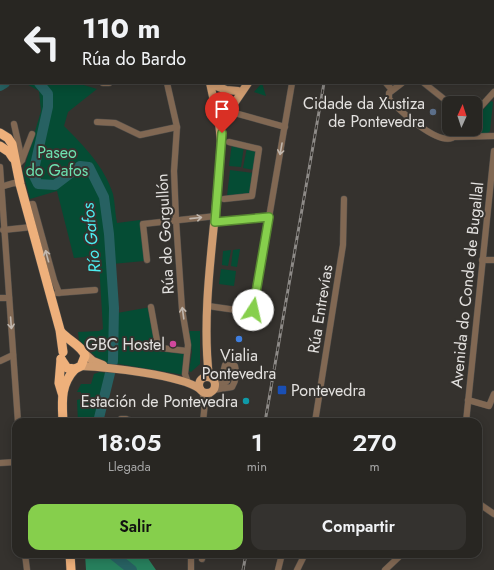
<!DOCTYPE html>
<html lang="es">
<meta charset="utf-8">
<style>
:root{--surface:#282622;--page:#34322f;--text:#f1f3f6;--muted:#a5a5a5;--line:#444340;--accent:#86cf4c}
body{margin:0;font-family:Jost,sans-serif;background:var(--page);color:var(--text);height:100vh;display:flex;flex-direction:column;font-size:15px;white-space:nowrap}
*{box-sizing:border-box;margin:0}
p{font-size:13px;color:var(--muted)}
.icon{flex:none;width:22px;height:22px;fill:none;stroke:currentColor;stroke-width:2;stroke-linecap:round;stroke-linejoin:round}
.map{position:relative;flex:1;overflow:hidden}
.side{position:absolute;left:12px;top:418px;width:470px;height:140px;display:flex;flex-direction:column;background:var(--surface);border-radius:12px;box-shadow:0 2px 10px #0003,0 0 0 1px var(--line)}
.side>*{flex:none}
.hud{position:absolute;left:0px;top:0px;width:494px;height:84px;box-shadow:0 2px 10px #0003,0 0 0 1px var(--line);background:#282622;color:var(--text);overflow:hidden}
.needle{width:26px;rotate:3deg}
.fabs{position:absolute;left:442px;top:96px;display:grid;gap:8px}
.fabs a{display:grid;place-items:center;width:40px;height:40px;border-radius:8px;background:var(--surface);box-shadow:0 2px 10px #0003,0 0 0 1px var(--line);font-size:20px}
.pin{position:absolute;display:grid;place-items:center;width:34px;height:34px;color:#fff;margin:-41px -17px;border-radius:50% 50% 50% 0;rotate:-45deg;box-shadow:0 0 4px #0007}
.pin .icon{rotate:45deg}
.me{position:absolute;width:44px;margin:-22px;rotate:10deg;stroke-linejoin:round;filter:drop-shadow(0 0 3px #0008)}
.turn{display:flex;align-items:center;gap:14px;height:84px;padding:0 16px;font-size:18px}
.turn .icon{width:52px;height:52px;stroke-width:2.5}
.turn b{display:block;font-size:28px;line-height:34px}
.eta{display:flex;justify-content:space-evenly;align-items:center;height:68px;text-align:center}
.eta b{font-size:24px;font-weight:600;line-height:28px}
.button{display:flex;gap:8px;margin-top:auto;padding:8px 16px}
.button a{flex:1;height:46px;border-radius:12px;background:var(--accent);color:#111;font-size:16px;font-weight:600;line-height:46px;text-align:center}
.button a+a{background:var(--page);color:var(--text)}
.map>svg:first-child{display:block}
.green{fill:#054c34}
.forest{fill:#27805d}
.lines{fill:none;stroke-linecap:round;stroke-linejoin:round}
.river{stroke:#276162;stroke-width:10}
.minor-tunnel{stroke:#4f4c49;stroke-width:6;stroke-dasharray:6 3;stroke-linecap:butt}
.minor-casing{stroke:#514e4a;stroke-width:7}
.major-casing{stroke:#514e4a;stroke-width:9}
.highway-casing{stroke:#514e4a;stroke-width:10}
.minor{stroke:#816853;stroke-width:6}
.major{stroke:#cf9c70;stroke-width:8}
.highway{stroke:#eeb07b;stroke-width:9}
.rail-casing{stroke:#8e8b88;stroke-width:3}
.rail{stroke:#35322e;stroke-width:1.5;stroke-dasharray:4.5;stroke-linecap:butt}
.oneway{stroke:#c1b7ae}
.route-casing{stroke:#578731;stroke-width:10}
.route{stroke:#86cf4c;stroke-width:7}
.service-dot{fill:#5c6f8a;stroke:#35322e;stroke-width:1.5}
.shop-dot{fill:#3f7fe0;stroke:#35322e;stroke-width:1.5}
.hotel-dot{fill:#d1479c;stroke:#35322e;stroke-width:1.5}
.transit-dot{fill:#1a4fb4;stroke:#35322e;stroke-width:1.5}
.culture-dot{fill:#0f9aa8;stroke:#35322e;stroke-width:1.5}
.labels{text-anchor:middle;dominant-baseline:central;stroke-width:4;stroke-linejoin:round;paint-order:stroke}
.poi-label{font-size:16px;fill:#e3e1df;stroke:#35322e;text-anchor:end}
.park-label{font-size:16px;fill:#6ce2b0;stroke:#35322e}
.street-label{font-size:16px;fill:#e3e1df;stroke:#35322e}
.water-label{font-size:17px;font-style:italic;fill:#4cedf0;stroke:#35322e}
</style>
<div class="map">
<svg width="494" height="570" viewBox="0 0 494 570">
<rect width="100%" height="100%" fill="#35322e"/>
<g class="green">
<path d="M25,83H77L97,89L68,112L64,126C84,146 104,166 113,194C115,203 115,214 117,223L140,220L144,261L112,264L117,313L151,307L154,347L159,351L185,354L184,375L119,364H105L97,358L79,340L78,332L99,331L103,329L99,262H96L95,256L74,258L57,191L30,199L23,172L41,111L39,91Z"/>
<path d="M262,83L266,96L254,92Z"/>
<path d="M491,101L493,102L490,131L488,133L465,135L463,133L466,129H475V119Z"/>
<path d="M232,143L244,146L241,167L229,166Z"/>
<path d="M247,147L257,149L254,170L243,168Z"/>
<path d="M230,170L253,173L250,193L227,196Z"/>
<path d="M240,249L237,267L231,266L233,250Z"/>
<path d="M231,250L228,266L222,265L223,251Z"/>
<path d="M221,269L236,271L234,286L219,284Z"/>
<path d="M189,331H200V364L191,372L189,371L192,352Z"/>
<path d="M100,372L107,373L96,422H78L77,400L81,399V392H77L81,384H91L94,374Z"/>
</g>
<path class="forest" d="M85,554H145L156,570H86Z"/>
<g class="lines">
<g class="river">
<path d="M39,83L48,94V107L33,174L38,184L55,185L80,166L89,167L104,197L109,234L114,308L113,361L98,422"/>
<path d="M0,86L5,83"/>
<path d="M112,554L132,570"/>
</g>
<path class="minor-tunnel" d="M126,419L141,422"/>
<g class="minor-casing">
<g id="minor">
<path d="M357,0V1"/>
<path d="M53,1L54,0"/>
<path d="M128,1L129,0"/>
<path d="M0,60H1"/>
<path d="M493,71L494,72"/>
<path d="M103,83H109"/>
<path d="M167,83L177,127L174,171L176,220L182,309L188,345L185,374L188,383"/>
<path d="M386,83L392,90"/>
<path d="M402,83L389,93V99C400,111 436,144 452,138C455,136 458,132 461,129"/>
<path d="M424,83L449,103"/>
<path d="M231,112L285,127"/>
<path d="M475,113L494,92"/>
<path d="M97,122L115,123L140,135L177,127"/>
<path d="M14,124L22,160"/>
<path d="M454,137L494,136"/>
<path d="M0,167L18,422"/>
<path d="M16,167L22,160L32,134"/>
<path d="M0,187L14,183L20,184"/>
<path d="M224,199L252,196L259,149L229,142"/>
<path d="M26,205L33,204L54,280L59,293"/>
<path d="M215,222L269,217"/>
<path d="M3,230L32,227"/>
<path d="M147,260L143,224L216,216"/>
<path d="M482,260H494"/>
<path d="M57,293L95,290"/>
<path d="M0,298H9"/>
<path d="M208,306L250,312L253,311L292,83"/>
<path d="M151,307L158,346L161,348L187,351"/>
<path d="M0,361L13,355"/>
<path d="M217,384H224L227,381L229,368"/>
<path d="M213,390L232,387C236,381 237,372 235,366L225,365L221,381L214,380"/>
<path d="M202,391L205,402L203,422"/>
<path d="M468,400L489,406L494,394"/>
<path d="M205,402L211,392"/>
<path d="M121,422V419H126"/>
<path d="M315,422L343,245L344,199"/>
<path d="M466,422L494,151"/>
<path d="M0,463L16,462"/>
<path d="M478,503L494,514"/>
<path d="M25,554L27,570"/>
<path d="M191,554V570"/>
<path d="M202,559L203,554"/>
<path d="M278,570L282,554"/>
<path d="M297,570L305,554"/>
<path d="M385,570L402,554"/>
</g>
</g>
<g class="major-casing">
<g id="major">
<path d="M181,0V1"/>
<path d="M366,0L369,1"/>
<path d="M311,1V0"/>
<path d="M493,7L494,10"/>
<path d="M210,83L215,106"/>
<path d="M214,85L226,90L238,91"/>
<path d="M233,105L248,83"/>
<path d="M84,353L93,361L103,365"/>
<path d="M81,366C107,367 181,375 200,389"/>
<circle cx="207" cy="385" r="8"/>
<path d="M209,377C200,302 218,216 221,141L218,113L215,106C218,95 229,95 233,105L231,112L225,115L218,113"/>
</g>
</g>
<g class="highway-casing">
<g id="highway">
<path d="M0,133L8,138L12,144L20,184L60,330L63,352"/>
<path d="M0,146L9,152L13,158"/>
<path d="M61,332C68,340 83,347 85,356L81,366L75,369L67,368L61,359"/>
<path d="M61,359L59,383L62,393"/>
<path d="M63,422C62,401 60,385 75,369"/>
<path d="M70,554L71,570"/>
</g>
</g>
<use href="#minor" class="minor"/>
<use href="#major" class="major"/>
<use href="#highway" class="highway"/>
<g class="rail-casing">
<g id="rail">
<path d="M265,422L324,83"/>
<path d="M243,570L246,554"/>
</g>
</g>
<use href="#rail" class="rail"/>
</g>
<defs><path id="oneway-shaft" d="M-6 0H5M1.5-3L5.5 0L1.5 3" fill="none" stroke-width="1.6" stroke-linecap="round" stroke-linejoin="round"/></defs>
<g class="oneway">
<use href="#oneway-shaft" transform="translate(281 149) rotate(100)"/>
<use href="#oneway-shaft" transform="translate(196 218) rotate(-6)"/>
<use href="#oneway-shaft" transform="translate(47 256) rotate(-105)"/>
<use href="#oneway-shaft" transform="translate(183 313) rotate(-98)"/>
<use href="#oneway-shaft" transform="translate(11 323) rotate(86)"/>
</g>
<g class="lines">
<g class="route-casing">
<path id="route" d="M222,133L215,222L269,217L253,310"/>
</g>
<use href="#route" class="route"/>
</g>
<circle class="service-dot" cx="433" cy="112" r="4"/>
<circle class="shop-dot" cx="239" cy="339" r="4"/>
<circle class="hotel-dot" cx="173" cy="344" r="4"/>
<rect class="transit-dot" x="277" y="385" width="10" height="10" rx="2"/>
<circle class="culture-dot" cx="246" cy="401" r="4"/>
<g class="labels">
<g class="poi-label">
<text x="425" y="103">Cidade da Xustiza<tspan x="425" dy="18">de Pontevedra</tspan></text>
<text x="165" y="344">GBC Hostel</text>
<text x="239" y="355" text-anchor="middle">Vialia<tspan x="239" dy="18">Pontevedra</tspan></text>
<text x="291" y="390" text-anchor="start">Pontevedra</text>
<text x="238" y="401">Estación de Pontevedra</text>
</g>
<g class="park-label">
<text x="57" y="152">Paseo<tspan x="57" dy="18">do Gafos</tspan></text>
</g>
<g class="street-label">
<text transform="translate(165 234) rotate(-93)">Rúa do Gorgullón</text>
<text transform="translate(467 285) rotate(-84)">Avenida do Conde de Bugallal</text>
<text transform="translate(320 309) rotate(-81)">Rúa Entrevías</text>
</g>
<g class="water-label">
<text transform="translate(91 238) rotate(-96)">Río Gafos</text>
</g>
</g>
</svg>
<div class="fabs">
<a><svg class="needle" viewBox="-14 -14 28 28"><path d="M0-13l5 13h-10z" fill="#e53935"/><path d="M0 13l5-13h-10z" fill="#a5a5a5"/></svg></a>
</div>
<div class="pin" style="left:222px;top:133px;background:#d93025"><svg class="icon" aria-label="arrive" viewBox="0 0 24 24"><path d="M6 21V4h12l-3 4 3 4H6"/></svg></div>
<svg class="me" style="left:253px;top:310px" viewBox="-20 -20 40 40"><circle r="19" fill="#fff"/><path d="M0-13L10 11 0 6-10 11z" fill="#86cf4c"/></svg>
<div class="hud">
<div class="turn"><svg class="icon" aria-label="left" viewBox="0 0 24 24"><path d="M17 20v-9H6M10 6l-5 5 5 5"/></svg><div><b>110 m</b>Rúa do Bardo</div></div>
</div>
<section class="side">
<div class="eta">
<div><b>18:05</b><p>Llegada</p></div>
<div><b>1</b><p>min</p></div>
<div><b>270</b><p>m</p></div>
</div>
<div class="button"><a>Salir</a><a>Compartir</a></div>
</section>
</div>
